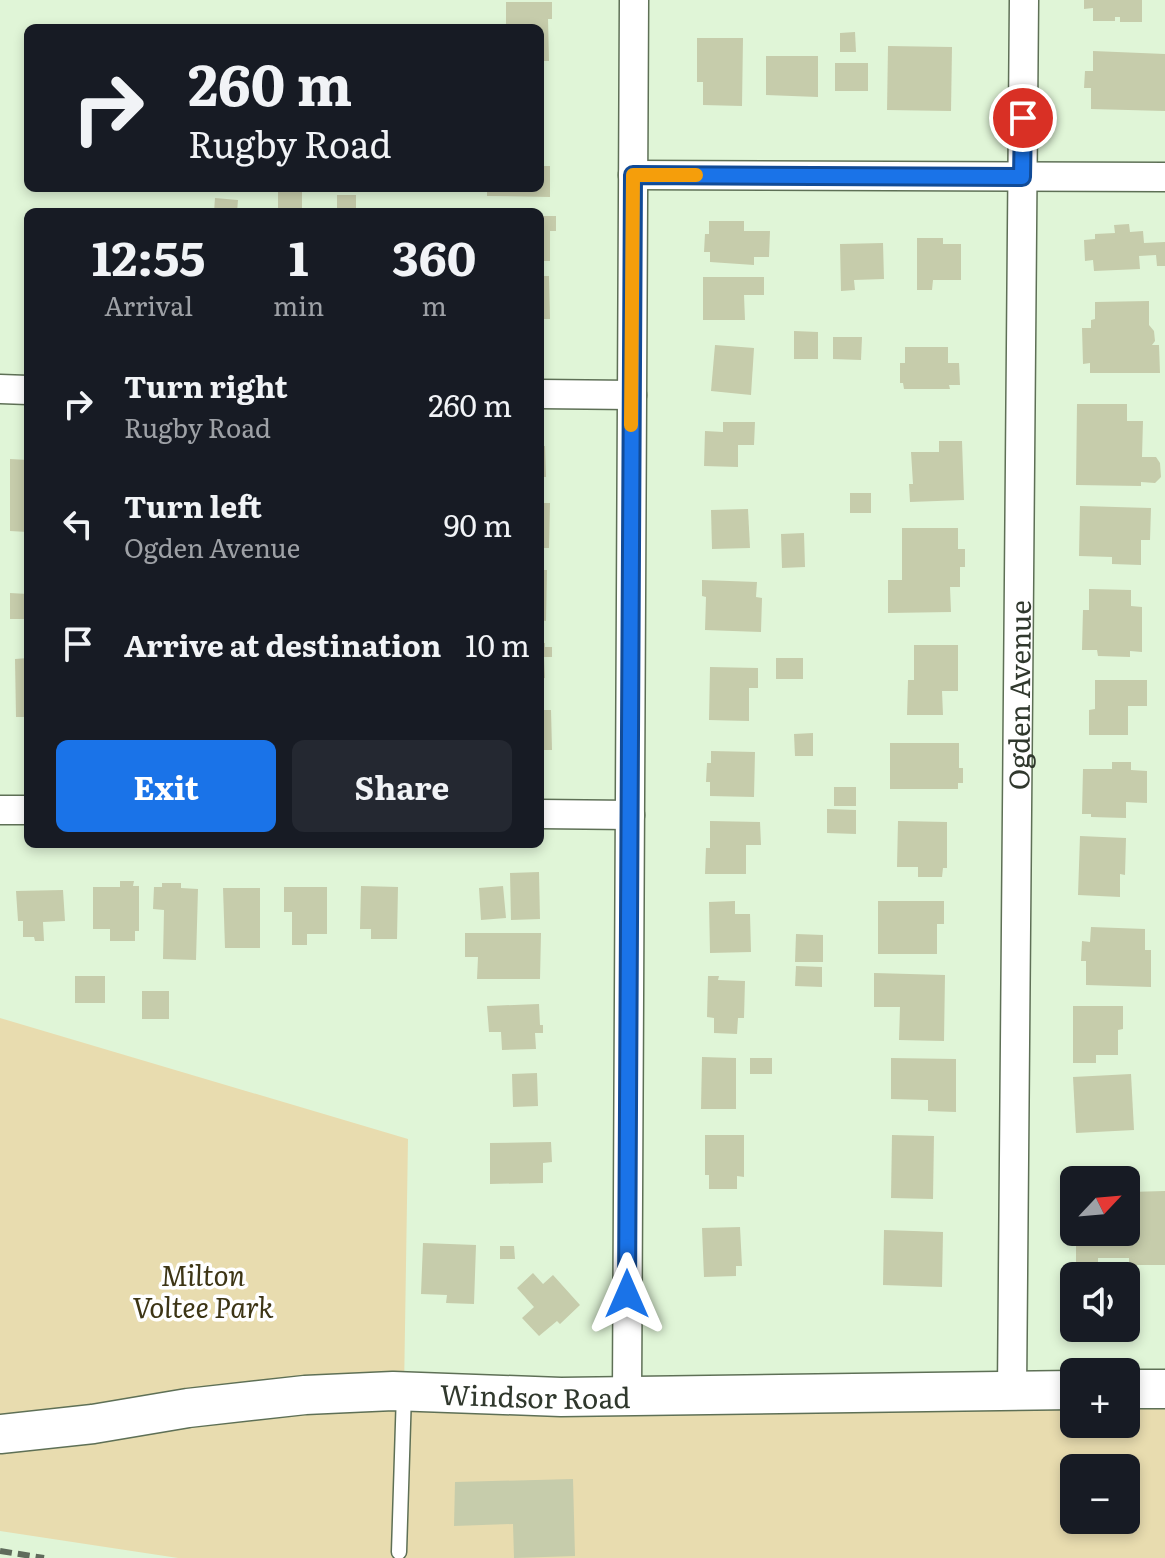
<!DOCTYPE html>
<meta charset="utf-8">
<style>
:root{--surface:#171b24;--page:#242831;--text:#f1f3f6;--muted:#9ea1a6;--accent:#1a73e8}
body{margin:0;font-family:Literata,serif;background:var(--page);color:var(--text);height:100vh;display:flex;flex-direction:column;font-size:30px;white-space:nowrap}
*{box-sizing:border-box;margin:0}
p{font-size:26px;color:var(--muted)}
.icon{flex:none;width:44px;height:44px;fill:none;stroke:currentColor;stroke-width:2;stroke-linecap:round;stroke-linejoin:round}
.map{position:relative;flex:1;overflow:hidden}
.sheet{position:absolute;left:24px;top:208px;width:520px;height:640px;display:flex;flex-direction:column;background:var(--surface);border-radius:12px;box-shadow:0 4px 12px #0003}
.sheet>*{flex:none}
.guide{position:absolute;left:24px;top:24px;width:520px;height:168px;border-radius:12px;box-shadow:0 4px 12px #0003;background:#171b24;color:var(--text);overflow:hidden}
.needle{width:52px;rotate:64deg}
.tools{position:absolute;left:1060px;top:1166px;display:grid;gap:16px}
.tools a{display:grid;place-items:center;width:80px;height:80px;border-radius:12px;background:var(--surface);box-shadow:0 4px 12px #0003;font-size:40px}
.pin{position:absolute;display:grid;place-items:center;width:68px;height:68px;color:#fff;margin:-34px;border:4px solid #fff;border-radius:50%;box-shadow:0 2px 8px #0007}
.me{position:absolute;width:88px;margin:-44px;rotate:0deg;stroke-linejoin:round;filter:drop-shadow(0 0 6px #0008)}
.turn{display:flex;align-items:center;gap:28px;height:168px;padding:0 32px;font-size:36px}
.turn .icon{width:104px;height:104px;stroke-width:2.5}
.turn b{display:block;font-size:56px;line-height:68px}
.eta{display:flex;justify-content:space-evenly;align-items:center;height:136px;text-align:center}
.eta b{font-size:48px;font-weight:700;line-height:56px}
.action{display:flex;gap:16px;margin-top:auto;padding:16px 32px}
.action a{flex:1;height:92px;border-radius:12px;background:var(--accent);color:#fff;font-size:32px;font-weight:700;line-height:92px;text-align:center}
.action a+a{background:var(--page);color:var(--text)}
ul{padding:0;list-style:none}
li{display:flex;align-items:center;gap:24px;height:120px;padding:0 32px}
li div{flex:1}
li b{display:block;font-size:30px}
li em{font-style:normal}
.map>svg:first-child{display:block}
.green{fill:#e8dcaf;fill-rule:evenodd}
.building{fill:#c6ccab}
.lines{fill:none;stroke-linecap:round;stroke-linejoin:round}
.lane-casing{stroke:#5e7056;stroke-width:17}
.street-casing{stroke:#5e7056;stroke-width:31}
.secondary-casing{stroke:#5e7056;stroke-width:41}
.lane{stroke:#fff;stroke-width:14}
.street{stroke:#fff;stroke-width:28}
.secondary{stroke:#fff;stroke-width:38}
.rail{stroke:#5f6b5b;stroke-width:6;stroke-dasharray:12 6;stroke-linecap:butt}
.route-casing{stroke:#114b97;stroke-width:20}
.route{stroke:#1a73e8;stroke-width:14}
.slow{stroke:#f59e0b;stroke-width:14}
.labels{text-anchor:middle;dominant-baseline:central;stroke-width:7;stroke-linejoin:round;paint-order:stroke}
.street-label{font-size:28px;fill:#30382d;stroke:#fff}
.park-label{font-size:28px;font-style:italic;fill:#3d3515;stroke:#fff}
</style>
<div class="map">
<svg width="1165" height="1558" viewBox="0 0 1165 1558">
<rect width="100%" height="100%" fill="#e0f5d7"/>
<path class="green" d="M0,1018L408,1139L404,1391L1074,1390V1424H1126V1389H1165V1558H178L0,1531ZM1074,1468H1126V1520H1074Z"/>
<g class="building">
<path d="M1084,0H1142V22H1120V17H1115V21H1093V8L1084,9Z"/>
<path d="M506,2H552V19H548L549,61H540V28H506Z"/>
<path d="M855,32L856,52H840V33Z"/>
<path d="M697,38H743L742,106L703,105V82H697Z"/>
<path d="M888,46L952,47L951,111L887,110Z"/>
<path d="M1093,51L1165,54V111L1091,109V88H1084L1085,71H1093Z"/>
<path d="M766,56H818V97L766,95Z"/>
<rect x="835" y="63" width="33" height="28"/>
<path d="M540,80H544L543,132H540Z"/>
<path d="M540,166H550V197L487,196V188H540Z"/>
<path d="M278,188H302V210L278,209Z"/>
<rect x="337" y="195" width="19" height="17"/>
<path d="M215,198L238,200L237,212H214Z"/>
<path d="M540,216H556V231H550V261H540Z"/>
<path d="M709,221H744V231H770L769,257H754V265L710,262V252H704L705,234H709Z"/>
<path d="M1129,224L1130,232L1143,231L1144,243L1165,242V266H1157L1156,255L1139,256L1140,269L1094,271L1093,260L1085,261L1084,240L1095,239V234L1115,233L1114,225Z"/>
<path d="M917,238H943V244H961V280H933L932,290H917Z"/>
<path d="M883,243L884,279L854,280L855,290L841,291L840,244Z"/>
<path d="M540,276H549L550,319H540Z"/>
<path d="M703,277H764V295H744L745,320H703Z"/>
<path d="M1149,301V325L1154,331L1155,341L1152,345H1159L1160,373H1090V363L1083,364L1082,328H1091V320L1095,319V302Z"/>
<path d="M794,331L818,332V359H794Z"/>
<path d="M833,337H862L861,360L833,359Z"/>
<path d="M715,345L754,348L751,395L711,391Z"/>
<path d="M905,347H948V363H959L960,385H949L950,389H904L903,383H900V363H905Z"/>
<path d="M1077,404H1127V421H1143L1142,457H1156L1160,463L1161,477L1155,483L1141,482V486L1076,485Z"/>
<path d="M723,422H755L754,445H738V467L704,466L705,431L723,432Z"/>
<path d="M939,441H962L964,500L910,502L909,484H913L911,452H939Z"/>
<path d="M540,446H545L546,477H540Z"/>
<path d="M10,459L28,460V532L10,531Z"/>
<rect x="850" y="493" width="21" height="20"/>
<path d="M540,503H550L549,548H540Z"/>
<path d="M1080,506L1151,508L1150,540H1141V565L1112,564V557L1079,556Z"/>
<path d="M748,509L750,548L712,549L711,510Z"/>
<path d="M902,528H958V549H965V567H960V587H950L951,612L888,613V580H902Z"/>
<path d="M804,533L805,567L782,568L781,534Z"/>
<path d="M540,570H547L546,621L540,620Z"/>
<path d="M702,580L757,582L756,597L762,598L761,632L705,630L706,597L702,596Z"/>
<path d="M1089,589L1131,590V606L1142,607V652L1130,651V657L1098,656L1097,650H1082L1083,610H1089Z"/>
<path d="M10,593L28,594V619H10Z"/>
<path d="M540,643H545V647H552V657H544L545,678L540,679Z"/>
<path d="M914,645H958V691H942L943,715H907L908,680H914Z"/>
<path d="M28,658V717H16L15,659Z"/>
<rect x="776" y="658" width="27" height="21"/>
<path d="M710,667L758,668V688H749V721L709,720Z"/>
<path d="M1095,680H1147V706H1128V735H1089V710L1095,709Z"/>
<path d="M540,710H551L552,750H540Z"/>
<path d="M813,733V756H795L794,734Z"/>
<path d="M890,743H959V768H963V783H958V789H890Z"/>
<path d="M711,751L755,752L754,797L710,796V782H706L707,763H711Z"/>
<path d="M1112,762H1131V770L1147,771V803L1126,802V818L1091,817V814H1082L1083,769H1112Z"/>
<rect x="834" y="787" width="22" height="19"/>
<path d="M827,809L856,810V834L827,833Z"/>
<path d="M710,821L760,822L761,845H746V874H705L706,848H710Z"/>
<path d="M898,821L947,822V868H943L942,877H918V867H897Z"/>
<path d="M1080,836L1126,838L1125,875L1120,874V897L1078,895Z"/>
<path d="M539,872L540,919L511,920L510,873Z"/>
<path d="M120,881H134L133,886H139V931H135V941H110V929H93V887H120Z"/>
<path d="M162,883H181V888L198,889L196,960L163,959L164,910L153,909L154,887H162Z"/>
<path d="M361,886L398,887L397,939H371V929H360Z"/>
<path d="M503,886L506,918L481,920L479,888Z"/>
<path d="M284,887H327V934H307V945H292V912H284Z"/>
<path d="M223,888H260V948H225Z"/>
<path d="M63,890L65,921L43,922L44,941H35L34,937H23V921H18L16,891Z"/>
<path d="M735,901V914H750L751,952L710,953L709,902Z"/>
<path d="M878,901H944V924H937V954H878Z"/>
<path d="M1091,927L1145,929V950H1151V987L1086,985V961H1081L1082,941L1090,942Z"/>
<path d="M465,933H541L540,979H477L478,957H465Z"/>
<path d="M796,934L823,935V962H795Z"/>
<path d="M796,966L822,967V987L795,986Z"/>
<path d="M874,973L945,975L944,1041L899,1040L900,1007H874Z"/>
<rect x="75" y="976" width="30" height="27"/>
<path d="M708,976H719L718,980L745,981L744,1018H738L737,1034L714,1033V1018L707,1017Z"/>
<rect x="142" y="991" width="27" height="28"/>
<path d="M539,1004L540,1025H543V1033H535L536,1049L502,1050L501,1032H489L487,1006Z"/>
<path d="M1073,1006H1123V1029L1118,1030V1055H1096V1063H1073Z"/>
<path d="M702,1057L736,1058V1109H701Z"/>
<rect x="750" y="1058" width="22" height="16"/>
<path d="M891,1058L956,1059V1112L928,1111V1100L891,1099Z"/>
<path d="M537,1073L538,1106L513,1107L512,1074Z"/>
<path d="M1131,1074L1134,1130L1076,1133L1073,1077Z"/>
<path d="M705,1135H744V1177L737,1176V1189H709V1175H705Z"/>
<path d="M892,1135L934,1136L933,1199L891,1198Z"/>
<path d="M551,1142L552,1162L543,1163V1183L490,1184V1143Z"/>
<path d="M1165,1191V1265H1129V1258H1098V1272H1076V1232H1126V1200H1129V1192Z"/>
<path d="M740,1227L742,1266H736V1276L704,1277L702,1228Z"/>
<path d="M884,1230L943,1232L942,1287L883,1285Z"/>
<path d="M423,1243L476,1245L474,1304L446,1303L447,1295L421,1294Z"/>
<path d="M500,1246H514L515,1259H500Z"/>
<path d="M533,1273L543,1284L553,1275L580,1305L560,1324L557,1321L539,1336L522,1318L534,1307L517,1288Z"/>
<path d="M573,1479L575,1556L514,1558L513,1524L454,1526L455,1482Z"/>
</g>
<g class="lines">
<g class="lane-casing">
<path id="lane" d="M399,1552L404,1392"/>
</g>
<g class="street-casing">
<g id="street">
<path d="M633,175L1165,177"/>
<path d="M0,389L28,390"/>
<path d="M540,394L632,395"/>
<path d="M0,810H28"/>
<path d="M540,814L630,815"/>
<path id="s1" d="M1012,1391L1024,0"/>
<path d="M627,1396L634,0"/>
</g>
</g>
<g class="secondary-casing">
<g id="secondary">
<path d="M1126,1389H1165"/>
<path id="s2" d="M0,1434L93,1424L188,1408L305,1395L393,1391L561,1397L1074,1390"/>
</g>
</g>
<use href="#lane" class="lane"/>
<use href="#street" class="street"/>
<use href="#secondary" class="secondary"/>
<path class="rail" d="M0,1551L44,1558"/>
</g>
<g class="lines">
<g class="route-casing">
<path id="route" d="M627,1294L633,175L1022,177L1023,118"/>
</g>
<use href="#route" class="route"/>
<path class="slow" d="M631,425L633,175H696"/>
</g>
<g class="labels">
<g class="street-label">
<text stroke="none"><textPath href="#s1" startOffset="696">Ogden Avenue</textPath></text>
<text stroke="none"><textPath href="#s2" startOffset="538">Windsor Road</textPath></text>
</g>
<g class="park-label">
<text x="203" y="1274">Milton<tspan x="203" dy="32">Voltee Park</tspan></text>
</g>
</g>
</svg>
<div class="tools">
<a><svg class="needle" viewBox="-14 -14 28 28"><path d="M0-13l5 13h-10z" fill="#e53935"/><path d="M0 13l5-13h-10z" fill="#9ea1a6"/></svg></a>
<a><svg class="icon" aria-label="sound" viewBox="0 0 24 24"><path d="M4 9h4l5-4v14l-5-4H4zM17 9q2 3 0 6"/></svg></a>
<a>+</a>
<a>−</a>
</div>
<div class="pin" style="left:1023px;top:118px;background:#d93025"><svg class="icon" aria-label="arrive" viewBox="0 0 24 24"><path d="M6 21V4h12l-3 4 3 4H6"/></svg></div>
<svg class="me" style="left:627px;top:1294px" viewBox="-20 -20 40 40"><path d="M0-17L14 15 0 8-14 15z" fill="#1a73e8" stroke="#fff" stroke-width="4"/></svg>
<div class="guide">
<div class="turn"><svg class="icon" aria-label="right" viewBox="0 0 24 24"><path d="M7 20v-9h11M14 6l5 5-5 5"/></svg><div><b>260 m</b>Rugby Road</div></div>
</div>
<section class="sheet">
<div class="eta">
<div><b>12:55</b><p>Arrival</p></div>
<div><b>1</b><p>min</p></div>
<div><b>360</b><p>m</p></div>
</div>
<ul>
<li><svg class="icon" aria-label="right" viewBox="0 0 24 24"><path d="M7 20v-9h11M14 6l5 5-5 5"/></svg><div><b>Turn right</b><p>Rugby Road</p></div><em>260 m</em></li>
<li><svg class="icon" aria-label="left" viewBox="0 0 24 24"><path d="M17 20v-9H6M10 6l-5 5 5 5"/></svg><div><b>Turn left</b><p>Ogden Avenue</p></div><em>90 m</em></li>
<li><svg class="icon" aria-label="arrive" viewBox="0 0 24 24"><path d="M6 21V4h12l-3 4 3 4H6"/></svg><div><b>Arrive at destination</b></div><em>10 m</em></li>
</ul>
<div class="action"><a>Exit</a><a>Share</a></div>
</section>
</div>
